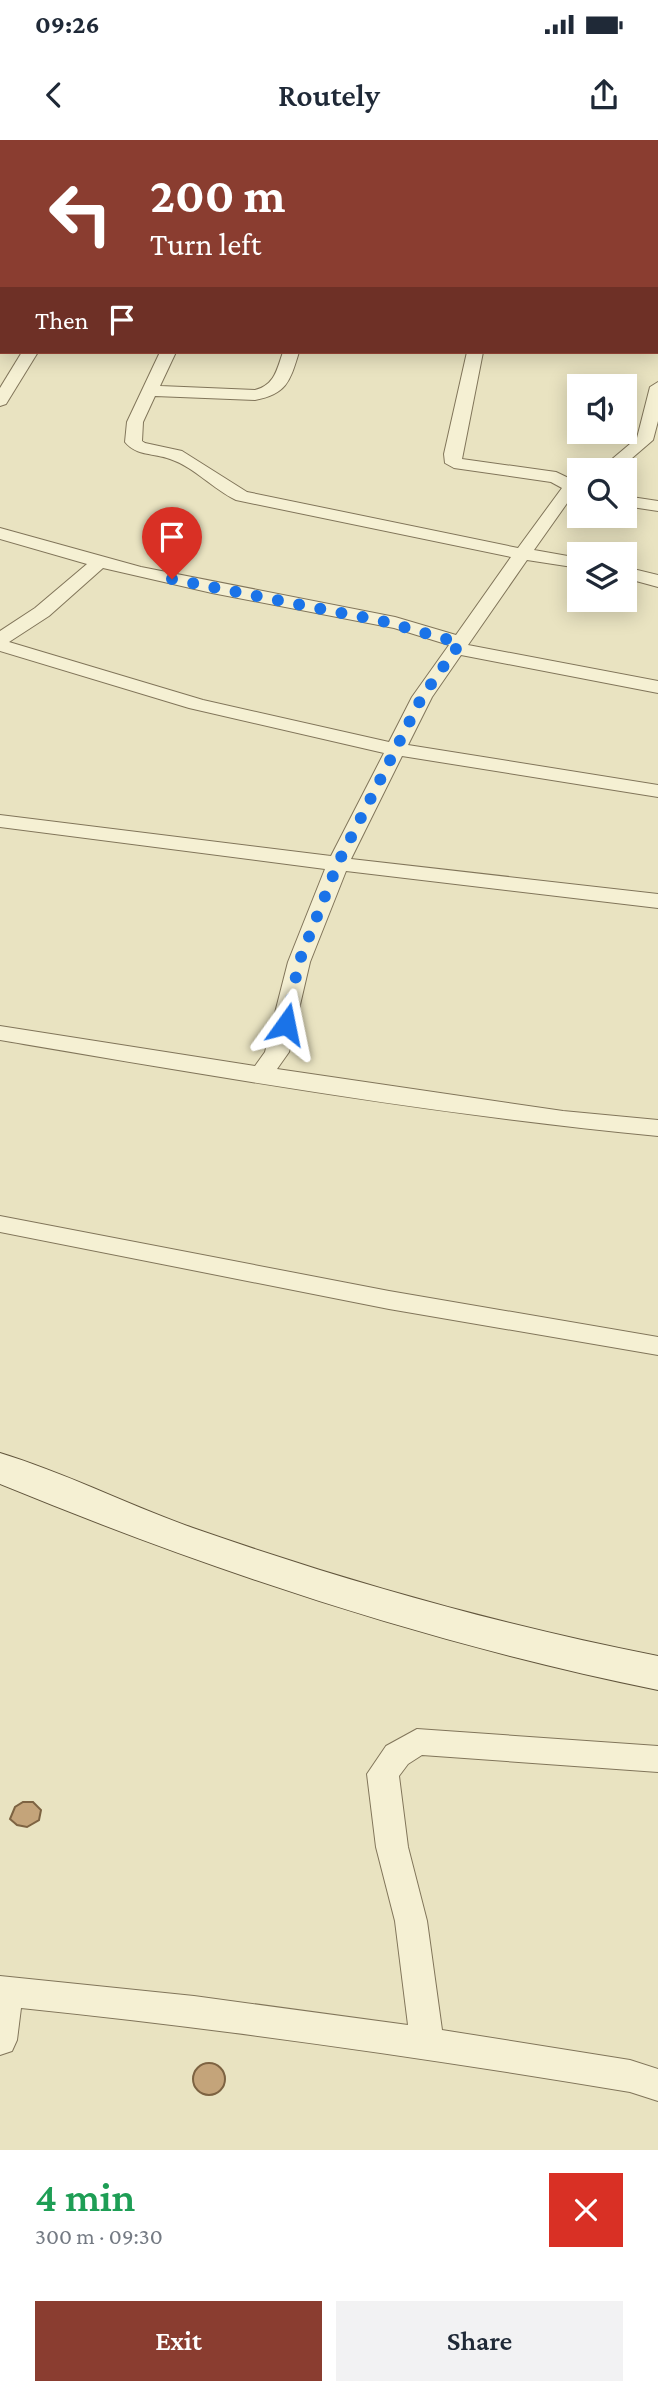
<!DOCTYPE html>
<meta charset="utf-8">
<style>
:root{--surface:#fff;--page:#f2f2f3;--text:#1f2937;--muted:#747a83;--accent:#8a3d30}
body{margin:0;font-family:"Crimson Pro",serif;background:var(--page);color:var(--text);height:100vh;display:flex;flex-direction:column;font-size:26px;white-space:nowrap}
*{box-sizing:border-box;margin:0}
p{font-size:23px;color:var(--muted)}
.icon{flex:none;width:38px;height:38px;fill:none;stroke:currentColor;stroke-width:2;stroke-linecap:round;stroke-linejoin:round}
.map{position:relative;height:2010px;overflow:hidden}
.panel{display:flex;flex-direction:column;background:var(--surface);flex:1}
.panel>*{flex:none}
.banner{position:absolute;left:0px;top:0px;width:658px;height:214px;box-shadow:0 4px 18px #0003;background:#8a3d30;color:#fff;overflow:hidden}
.tools{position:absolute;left:567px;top:234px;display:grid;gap:14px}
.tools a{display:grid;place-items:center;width:70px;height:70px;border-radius:0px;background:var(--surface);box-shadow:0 4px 18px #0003;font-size:35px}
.pin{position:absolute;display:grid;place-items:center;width:60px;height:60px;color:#fff;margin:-72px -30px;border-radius:50% 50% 50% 0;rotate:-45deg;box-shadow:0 0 7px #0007}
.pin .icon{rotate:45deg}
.me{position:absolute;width:77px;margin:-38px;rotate:12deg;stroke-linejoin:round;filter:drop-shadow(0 0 5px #0008)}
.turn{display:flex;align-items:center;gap:24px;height:147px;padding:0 35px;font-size:32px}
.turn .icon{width:91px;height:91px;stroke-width:2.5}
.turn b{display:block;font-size:49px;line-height:60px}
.then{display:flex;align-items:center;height:66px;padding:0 35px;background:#0003;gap:14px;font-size:26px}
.round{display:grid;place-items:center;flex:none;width:74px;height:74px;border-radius:0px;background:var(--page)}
.headline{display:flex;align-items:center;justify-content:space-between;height:119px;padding:0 35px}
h1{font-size:42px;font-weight:600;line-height:52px;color:#1e9e55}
.button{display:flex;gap:14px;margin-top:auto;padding:14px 35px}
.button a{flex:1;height:80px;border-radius:0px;background:var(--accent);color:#fff;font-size:28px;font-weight:600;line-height:80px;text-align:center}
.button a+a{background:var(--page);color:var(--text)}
.status{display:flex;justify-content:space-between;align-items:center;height:49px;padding:0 35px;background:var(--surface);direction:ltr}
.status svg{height:19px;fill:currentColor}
header{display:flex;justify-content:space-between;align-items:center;height:91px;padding:0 35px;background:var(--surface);font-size:32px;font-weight:600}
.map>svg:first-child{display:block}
.building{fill:#c4a47a;stroke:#7d6342;stroke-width:2}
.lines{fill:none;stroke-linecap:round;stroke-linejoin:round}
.street-casing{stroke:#81755a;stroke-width:2}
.secondary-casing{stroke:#62563d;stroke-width:2}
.street{fill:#f5f0d3;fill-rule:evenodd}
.secondary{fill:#f5f0d3;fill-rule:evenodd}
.route{stroke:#1a73e8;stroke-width:12;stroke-dasharray:0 21.6}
</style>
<div class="status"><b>09:26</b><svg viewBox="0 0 49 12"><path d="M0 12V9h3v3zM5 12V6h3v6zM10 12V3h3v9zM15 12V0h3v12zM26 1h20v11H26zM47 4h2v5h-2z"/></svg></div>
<header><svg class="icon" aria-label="back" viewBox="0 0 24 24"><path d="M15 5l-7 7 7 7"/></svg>Routely<svg class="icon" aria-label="share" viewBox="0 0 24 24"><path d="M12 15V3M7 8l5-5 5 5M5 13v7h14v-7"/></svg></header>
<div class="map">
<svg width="658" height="2010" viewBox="0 0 658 2010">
<rect width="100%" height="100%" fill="#e9e3c1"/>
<g class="building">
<path d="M23,1662H33L41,1670L39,1680L27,1687L17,1685L10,1679L15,1667Z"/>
<circle cx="209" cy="1939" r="16"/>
</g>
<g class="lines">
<g class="street-casing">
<g id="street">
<path d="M85,0H99L84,2Z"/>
<path d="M189,0H203L188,2Z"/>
<path d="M305,0H319L304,2Z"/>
<rect x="412" y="0" width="14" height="2"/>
<rect x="511" y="0" width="14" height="2"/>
<rect x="0" y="143" width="2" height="10"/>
<rect x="656" y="158" width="2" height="10"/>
<path d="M22,212H38L6,264L0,266V248Z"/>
<path d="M160,212H176L160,246L255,250C275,245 277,229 283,212H299C290,241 287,254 255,260L155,256L143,282L142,301L145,303L182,311L247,352L518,408L562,348L551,342L454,328L445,323L444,314L467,212H483L462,319L556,332L579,343V356L570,359L534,410L579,418V428L527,420L468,505L658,541V553L461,515L432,557L408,605L658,645V657L402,616L351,719L658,754V768L346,731L310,822L289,912L277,929L563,971L658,980V996C438,975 218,937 0,900V886L255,926L265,912L288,822L325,729L0,687V675L331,716L384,613L189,568L0,511V491L35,468L87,424L0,399V388L141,427L395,477L456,495L511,417L236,360C213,349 194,327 170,319C154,313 136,316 125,302L127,282ZM103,428L212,453L394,488L449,505L412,557L389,602L203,560L9,502L49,476Z"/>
<path d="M658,242V281L653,300L617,331H598L637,298L650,247Z"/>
<path d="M625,356L658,361V371L625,366Z"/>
<path d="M625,427L658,435V447L625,438Z"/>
<path d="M0,1076L389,1151L658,1197V1215L389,1169L0,1092Z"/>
<path d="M417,1589L658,1606V1632L422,1615L408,1624L399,1636L408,1707L427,1781L442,1890L630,1920L658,1929V1961L630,1952C427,1918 225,1889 21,1868L17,1900L12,1911L0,1915V1836L194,1856L408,1885L395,1781L376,1707L367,1634L386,1606Z"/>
</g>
</g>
<g class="secondary-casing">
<path id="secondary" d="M0,1313C66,1333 128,1365 193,1388C345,1441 500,1485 658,1516V1550C432,1504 214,1432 0,1344Z"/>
</g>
<use href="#street" class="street"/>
<use href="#secondary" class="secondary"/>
</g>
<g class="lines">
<path class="route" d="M172,439L382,481L460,503L422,557L338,723L299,822L286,884"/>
</g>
</svg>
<div class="tools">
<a><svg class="icon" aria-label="sound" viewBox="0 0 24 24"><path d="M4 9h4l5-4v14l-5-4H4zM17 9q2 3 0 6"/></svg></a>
<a><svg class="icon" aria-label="search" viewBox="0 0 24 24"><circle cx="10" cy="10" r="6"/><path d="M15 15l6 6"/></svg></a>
<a><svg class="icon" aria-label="layers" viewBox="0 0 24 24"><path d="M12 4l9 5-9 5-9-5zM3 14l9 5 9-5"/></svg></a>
</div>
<div class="pin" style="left:172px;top:439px;background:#d93025"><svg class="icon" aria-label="arrive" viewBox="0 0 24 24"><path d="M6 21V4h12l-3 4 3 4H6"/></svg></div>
<svg class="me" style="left:286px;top:884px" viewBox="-20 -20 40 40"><path d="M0-17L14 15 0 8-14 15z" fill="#1a73e8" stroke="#fff" stroke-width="4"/></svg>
<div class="banner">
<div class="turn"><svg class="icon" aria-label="left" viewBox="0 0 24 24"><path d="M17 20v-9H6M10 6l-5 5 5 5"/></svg><div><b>200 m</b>Turn left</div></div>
<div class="then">Then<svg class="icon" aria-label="arrive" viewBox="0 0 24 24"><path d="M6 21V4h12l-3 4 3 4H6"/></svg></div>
</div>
</div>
<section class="panel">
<div class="headline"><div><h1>4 min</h1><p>300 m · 09:30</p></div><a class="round" style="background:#d93025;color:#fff"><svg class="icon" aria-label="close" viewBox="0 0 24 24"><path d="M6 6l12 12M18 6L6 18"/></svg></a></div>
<div class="button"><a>Exit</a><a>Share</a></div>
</section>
